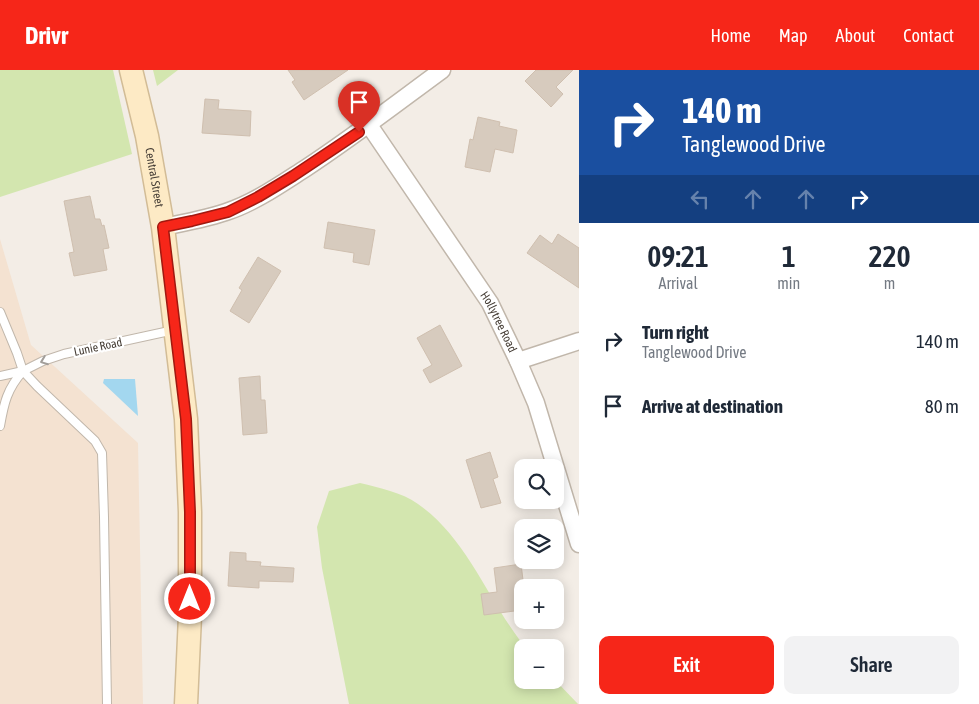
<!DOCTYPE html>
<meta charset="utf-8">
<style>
:root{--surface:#fff;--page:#f2f2f3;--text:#1f2937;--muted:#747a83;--accent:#f62619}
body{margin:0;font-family:"Asap Condensed",sans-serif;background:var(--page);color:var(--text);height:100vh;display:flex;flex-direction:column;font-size:19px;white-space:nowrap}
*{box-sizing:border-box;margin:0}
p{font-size:16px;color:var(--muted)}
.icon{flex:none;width:28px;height:28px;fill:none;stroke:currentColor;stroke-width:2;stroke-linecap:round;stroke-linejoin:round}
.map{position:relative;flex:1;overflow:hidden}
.side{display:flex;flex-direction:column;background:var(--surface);width:400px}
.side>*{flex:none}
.top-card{background:#1a4fa0;color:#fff;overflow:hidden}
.buttons{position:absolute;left:514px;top:389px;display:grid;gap:10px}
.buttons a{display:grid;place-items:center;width:50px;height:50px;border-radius:10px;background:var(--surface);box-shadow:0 2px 12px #0003;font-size:25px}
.pin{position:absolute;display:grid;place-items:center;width:42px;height:42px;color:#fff;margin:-51px -21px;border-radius:50% 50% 50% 0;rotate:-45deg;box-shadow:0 0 5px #0007}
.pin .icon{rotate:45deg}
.me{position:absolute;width:55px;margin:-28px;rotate:0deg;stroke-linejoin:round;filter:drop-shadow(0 0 4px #0008)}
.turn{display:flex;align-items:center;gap:18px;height:105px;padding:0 20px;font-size:22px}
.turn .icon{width:65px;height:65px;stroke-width:2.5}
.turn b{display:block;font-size:35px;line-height:42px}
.lanes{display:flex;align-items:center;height:48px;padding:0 20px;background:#0003;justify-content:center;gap:25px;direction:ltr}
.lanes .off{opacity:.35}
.eta{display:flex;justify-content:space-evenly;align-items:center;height:85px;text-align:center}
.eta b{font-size:30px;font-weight:600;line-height:35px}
.action{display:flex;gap:10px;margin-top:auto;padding:10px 20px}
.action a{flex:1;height:58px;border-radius:10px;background:var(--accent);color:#fff;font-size:20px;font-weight:600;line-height:58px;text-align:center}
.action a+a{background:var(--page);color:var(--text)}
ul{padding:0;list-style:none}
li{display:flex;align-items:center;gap:15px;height:65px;padding:0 20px}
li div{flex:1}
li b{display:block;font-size:19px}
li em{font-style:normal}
header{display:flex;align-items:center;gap:30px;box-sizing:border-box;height:70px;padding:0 25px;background:var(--accent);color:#fff}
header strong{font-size:24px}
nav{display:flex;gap:28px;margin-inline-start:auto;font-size:18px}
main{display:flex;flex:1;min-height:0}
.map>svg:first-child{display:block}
.commercial{fill:#f4e2d1}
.green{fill:#d3e6af}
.water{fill:#a3d7ef}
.building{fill:#d7cbbe;stroke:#cfbfaf}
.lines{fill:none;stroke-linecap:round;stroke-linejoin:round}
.service-casing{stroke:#c1b7ab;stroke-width:10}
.minor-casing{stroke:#c1b7ab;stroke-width:19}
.secondary-casing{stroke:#d2bc96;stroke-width:25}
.service{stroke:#fff;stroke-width:8}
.minor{stroke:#fff;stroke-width:16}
.secondary{stroke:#fdeac5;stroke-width:22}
.oneway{stroke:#a29e9a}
.route-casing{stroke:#a01910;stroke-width:12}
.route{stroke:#f62619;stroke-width:9}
.labels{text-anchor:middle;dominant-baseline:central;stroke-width:4.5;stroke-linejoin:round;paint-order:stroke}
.street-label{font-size:12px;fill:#453d35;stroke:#fff}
</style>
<header>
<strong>Drivr</strong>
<nav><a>Home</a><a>Map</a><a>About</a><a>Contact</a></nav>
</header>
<main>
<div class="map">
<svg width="579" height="634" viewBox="0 0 579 634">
<rect width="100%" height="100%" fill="#f3ede6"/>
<path class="commercial" d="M0,169L31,275L138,373L143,634H0Z"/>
<g class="green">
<path d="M0,0H113L132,84L0,127Z"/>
<path d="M153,0H178L157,16Z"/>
<path d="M360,413C380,418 401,422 418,434C468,469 488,531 525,577L522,578V610H555L578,634H349L322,498L317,457L329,421Z"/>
</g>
<path class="water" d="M104,309H135L138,346L103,313Z"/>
<g class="building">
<path d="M288,0H348L304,30L292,12L295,10Z"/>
<path d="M536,0H573L556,17L563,24L551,37L525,11Z"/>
<path d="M205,29L219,30L218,39L251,41L250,66L202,63Z"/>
<path d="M478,47L500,52L499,56L517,60L513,83L495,79L490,102L465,97L470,69L473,70Z"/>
<path d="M90,126L95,149H100L102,156L104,155L109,178L103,179L107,200L74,206L69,183L74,182L64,131Z"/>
<path d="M328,152L375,160L369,195L353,192L354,183L324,178Z"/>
<path d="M558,164L579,178V218L527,183L540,165L552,174Z"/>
<path d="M258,187L281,201L249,253L230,241L242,220L239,218Z"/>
<path d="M440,255L462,296L430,313L423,300L432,295L417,268Z"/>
<path d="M260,306L261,330H265L267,363L243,365L239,308Z"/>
<path d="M490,382L498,407L493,409L501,433L481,438L466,390Z"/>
<path d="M230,482L246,483V491L261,492L260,496L294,498L293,512L259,511V518L228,516Z"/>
<path d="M521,494L524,518H522V540L484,545L481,524L497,522L494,498Z"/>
</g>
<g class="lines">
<g class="service-casing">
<g id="service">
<path d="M0,242L17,283L23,301L37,316L95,371L102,383L104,447L107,634"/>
<path d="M0,306L23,301L43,291L64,284L174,260"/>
<path d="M0,356C4,333 7,319 23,301"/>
</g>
</g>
<g class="minor-casing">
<g id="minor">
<path id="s1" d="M369,55L490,233L518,291L536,333L579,474"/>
<path d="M163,157C184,153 205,149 226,142C254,133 281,114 306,98C353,67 397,33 442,0"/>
<path d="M518,291L579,271"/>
</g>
</g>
<g class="secondary-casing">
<g id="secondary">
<path id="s2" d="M131,0L147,66L163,157L186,349L190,442V546L186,634"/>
</g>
</g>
<use href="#service" class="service"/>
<use href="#minor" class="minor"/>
<use href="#secondary" class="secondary"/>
</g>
<defs><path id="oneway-chevron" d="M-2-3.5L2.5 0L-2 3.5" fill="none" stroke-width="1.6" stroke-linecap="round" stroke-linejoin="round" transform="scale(1.25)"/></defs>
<use class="oneway" href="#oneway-chevron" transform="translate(44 291) rotate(159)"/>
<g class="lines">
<g class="route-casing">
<path id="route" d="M190,529V442L186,349L163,157L192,151L228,142L258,127L293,106L359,62"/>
</g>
<use href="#route" class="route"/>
</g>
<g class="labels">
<g class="street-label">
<text stroke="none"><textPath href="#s2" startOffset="110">Central Street</textPath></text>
<text stroke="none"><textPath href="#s1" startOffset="236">Hollytree Road</textPath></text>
<text transform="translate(98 277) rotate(-12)">Lunie Road</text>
</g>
</g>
</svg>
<div class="buttons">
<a><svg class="icon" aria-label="search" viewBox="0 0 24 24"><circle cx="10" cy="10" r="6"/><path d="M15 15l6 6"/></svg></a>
<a><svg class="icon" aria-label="layers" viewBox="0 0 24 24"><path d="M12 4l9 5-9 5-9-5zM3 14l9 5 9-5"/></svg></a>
<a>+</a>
<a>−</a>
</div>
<div class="pin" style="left:359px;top:62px;background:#d93025"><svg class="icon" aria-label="arrive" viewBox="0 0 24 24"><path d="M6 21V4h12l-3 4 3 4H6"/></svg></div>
<svg class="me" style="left:190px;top:529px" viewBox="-20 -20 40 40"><circle r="17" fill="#f62619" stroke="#fff" stroke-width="3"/><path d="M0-11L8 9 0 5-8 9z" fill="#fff"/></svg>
</div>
<section class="side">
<div class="top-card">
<div class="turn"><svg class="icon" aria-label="right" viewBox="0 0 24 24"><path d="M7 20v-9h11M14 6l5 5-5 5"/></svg><div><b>140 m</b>Tanglewood Drive</div></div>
<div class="lanes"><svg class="icon off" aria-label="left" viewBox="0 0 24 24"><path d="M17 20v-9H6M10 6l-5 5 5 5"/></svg><svg class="icon off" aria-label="ahead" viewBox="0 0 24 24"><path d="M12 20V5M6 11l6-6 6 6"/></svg><svg class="icon off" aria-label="ahead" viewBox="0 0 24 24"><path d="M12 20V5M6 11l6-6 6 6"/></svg><svg class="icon" aria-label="right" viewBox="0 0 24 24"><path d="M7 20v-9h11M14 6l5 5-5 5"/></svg></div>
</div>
<div class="eta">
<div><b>09:21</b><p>Arrival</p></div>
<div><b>1</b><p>min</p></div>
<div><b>220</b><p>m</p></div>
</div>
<ul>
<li><svg class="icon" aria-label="right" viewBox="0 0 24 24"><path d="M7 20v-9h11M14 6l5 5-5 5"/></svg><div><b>Turn right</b><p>Tanglewood Drive</p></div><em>140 m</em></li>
<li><svg class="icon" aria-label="arrive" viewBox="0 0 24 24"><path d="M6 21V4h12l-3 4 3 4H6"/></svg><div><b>Arrive at destination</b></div><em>80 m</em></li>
</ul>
<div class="action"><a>Exit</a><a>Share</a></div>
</section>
</main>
